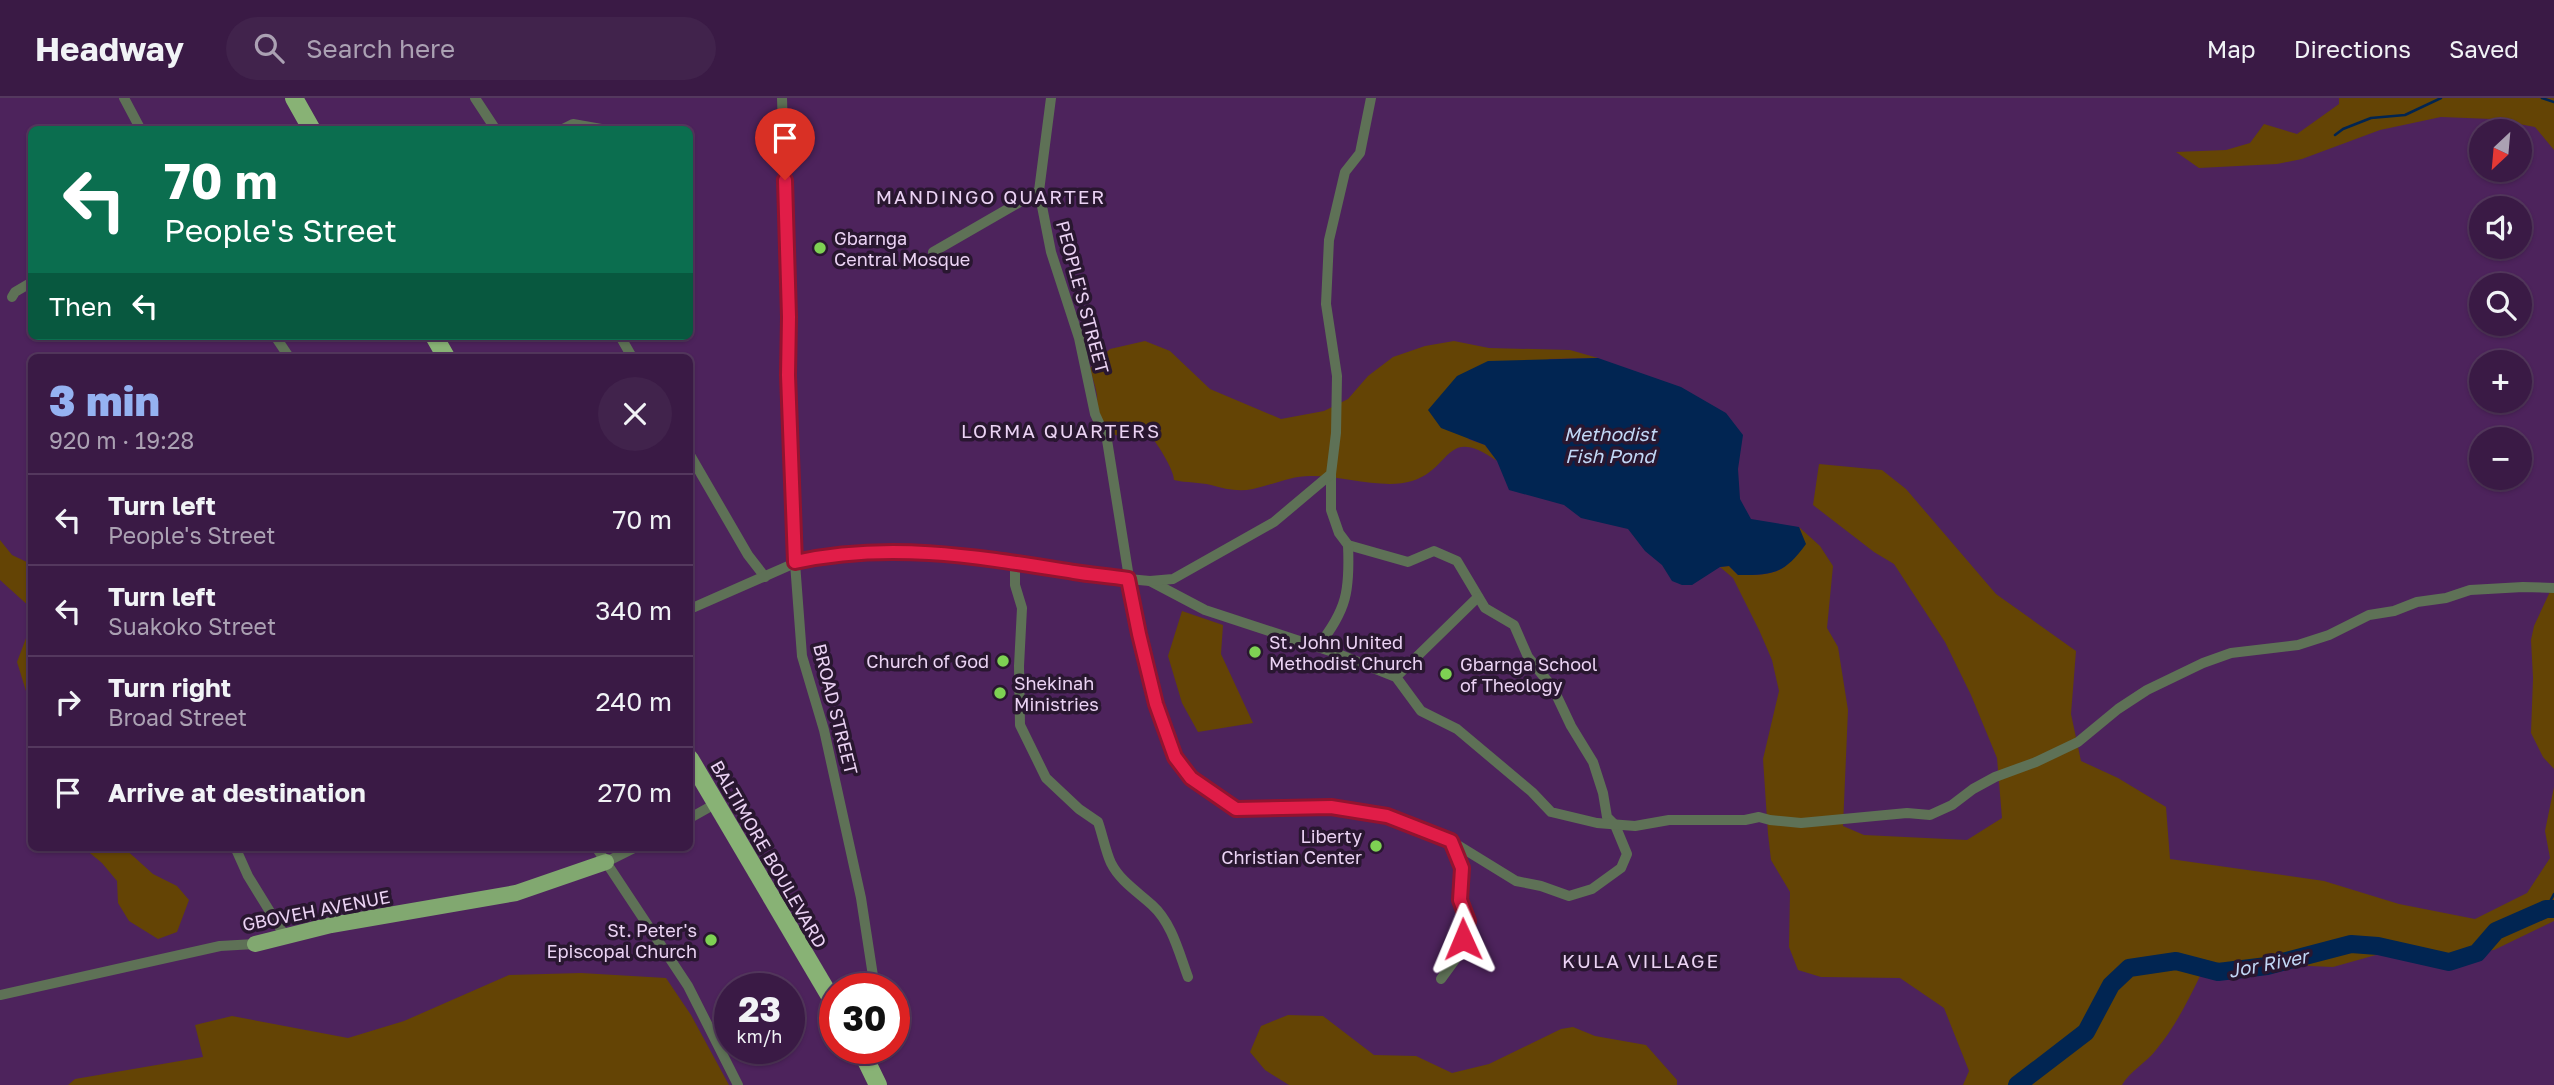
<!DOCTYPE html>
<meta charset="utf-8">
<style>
:root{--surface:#3a1a45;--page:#41234c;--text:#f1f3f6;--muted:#aba1b3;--line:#54385e;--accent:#95b2f1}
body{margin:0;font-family:"Golos Text",sans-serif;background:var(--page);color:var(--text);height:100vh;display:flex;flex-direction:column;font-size:26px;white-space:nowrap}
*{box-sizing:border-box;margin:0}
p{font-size:23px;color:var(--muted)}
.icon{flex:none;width:38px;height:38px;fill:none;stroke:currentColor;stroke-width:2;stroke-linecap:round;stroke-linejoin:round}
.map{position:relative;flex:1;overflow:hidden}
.sheet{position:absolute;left:28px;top:256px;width:665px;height:497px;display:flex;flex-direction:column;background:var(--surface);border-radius:10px;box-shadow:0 2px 5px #0004,0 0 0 2px var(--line)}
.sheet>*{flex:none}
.banner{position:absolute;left:28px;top:28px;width:665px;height:214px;border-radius:10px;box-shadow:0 2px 5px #0004,0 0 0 2px var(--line);background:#0b6e4f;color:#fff;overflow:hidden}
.needle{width:46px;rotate:206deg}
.fabs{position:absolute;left:2469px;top:21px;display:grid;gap:14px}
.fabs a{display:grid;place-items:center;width:63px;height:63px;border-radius:50%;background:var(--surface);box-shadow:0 2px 5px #0004,0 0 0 2px var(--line);font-size:35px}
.speed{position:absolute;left:714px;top:875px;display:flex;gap:14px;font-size:35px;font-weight:700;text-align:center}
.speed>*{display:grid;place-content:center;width:91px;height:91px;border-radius:50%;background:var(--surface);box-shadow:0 2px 5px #0004,0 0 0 2px var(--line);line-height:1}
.speed small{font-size:18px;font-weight:400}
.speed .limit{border:10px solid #d22;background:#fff;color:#111}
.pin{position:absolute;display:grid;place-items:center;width:60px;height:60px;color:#fff;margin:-72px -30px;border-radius:50% 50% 50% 0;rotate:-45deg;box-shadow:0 0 7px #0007}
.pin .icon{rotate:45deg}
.me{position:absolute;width:77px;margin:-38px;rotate:359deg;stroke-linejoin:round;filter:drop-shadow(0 0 5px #0008)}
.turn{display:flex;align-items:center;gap:24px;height:147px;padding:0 21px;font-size:32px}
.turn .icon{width:91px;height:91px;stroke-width:2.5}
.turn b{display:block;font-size:49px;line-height:60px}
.then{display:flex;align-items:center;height:66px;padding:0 21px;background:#0003;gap:14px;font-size:26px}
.round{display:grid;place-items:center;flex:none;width:74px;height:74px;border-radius:37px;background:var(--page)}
.summary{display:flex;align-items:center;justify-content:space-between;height:119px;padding:0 21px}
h1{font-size:42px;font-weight:800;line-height:52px;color:var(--accent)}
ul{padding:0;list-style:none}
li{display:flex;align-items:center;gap:21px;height:91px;padding:0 21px;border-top:2px solid var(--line)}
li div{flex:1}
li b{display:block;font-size:26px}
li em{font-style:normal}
header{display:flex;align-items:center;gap:42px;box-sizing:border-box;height:98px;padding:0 35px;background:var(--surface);border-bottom:2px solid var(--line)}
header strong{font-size:33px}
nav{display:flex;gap:38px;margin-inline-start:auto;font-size:24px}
.search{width:490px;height:63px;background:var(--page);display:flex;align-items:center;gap:18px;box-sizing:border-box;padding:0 24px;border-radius:38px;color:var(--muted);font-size:26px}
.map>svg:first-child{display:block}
.green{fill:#644405}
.water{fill:#012552}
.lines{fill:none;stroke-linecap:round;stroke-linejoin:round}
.stream{stroke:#012552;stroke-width:2.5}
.river{stroke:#012552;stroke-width:18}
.minor{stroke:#5e7156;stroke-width:10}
.primary{stroke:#81a870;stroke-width:16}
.trunk{stroke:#88b275;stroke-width:18}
.route-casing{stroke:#92132f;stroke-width:18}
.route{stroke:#e11d48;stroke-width:12}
.poi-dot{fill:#7ed153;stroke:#291730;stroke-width:2.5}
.labels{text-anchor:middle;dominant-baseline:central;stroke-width:7;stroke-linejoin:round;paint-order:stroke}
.poi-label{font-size:18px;fill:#ebd3f4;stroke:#291730;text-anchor:start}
.street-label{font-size:18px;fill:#ebd3f4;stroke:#291730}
.neighbourhood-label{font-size:19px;letter-spacing:2px;fill:#ebd3f4;stroke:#291730}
.water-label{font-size:19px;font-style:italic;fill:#c2d8f6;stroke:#291730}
</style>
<header>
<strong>Headway</strong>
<div class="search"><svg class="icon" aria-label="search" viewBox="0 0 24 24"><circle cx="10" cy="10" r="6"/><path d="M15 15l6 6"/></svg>Search here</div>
<nav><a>Map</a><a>Directions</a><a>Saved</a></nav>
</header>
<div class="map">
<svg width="2554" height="987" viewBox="0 0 2554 987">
<rect width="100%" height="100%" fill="#4d235c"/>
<g class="green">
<path d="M2339,0H2554V52L2535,29L2492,21L2441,19L2380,32L2302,61L2277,66L2199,70L2176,54L2226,52L2250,45L2264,26L2297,36L2339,6Z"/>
<path d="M1145,243L1170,253L1210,291L1281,321L1324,313L1348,301L1368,278L1393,259L1425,248L1454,243L1489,250L1570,252L1598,260L1549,261L1468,341L1485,347L1497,363C1445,326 1452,371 1412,383C1383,392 1341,377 1310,378C1291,378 1272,387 1253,391C1238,394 1225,391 1211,387C1199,384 1187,385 1174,382C1174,371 1155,342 1147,333H1129L1118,338C1095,328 1098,320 1097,298C1096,289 1092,279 1090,270L1110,251Z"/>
<path d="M1819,366L1882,372L1906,391L1996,496L2076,553L2071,616L2081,663L2118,680L2166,709L2170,761L2324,783L2399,806L2475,821L2527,795L2550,760L2545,733L2554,689V823L2494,852L2442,858L2383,855L2333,869L2286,867L2201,876C2188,903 2175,929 2156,952C2146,965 2130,973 2122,987H1963L1969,973L1944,910L1900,880L1821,879L1798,872L1789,849L1790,794L1771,762L1768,736L1763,661L1779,593L1772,562L1759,532L1733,480L1720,469L1729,468L1738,477C1774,477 1784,476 1805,446L1799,429L1820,448L1833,468L1827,530L1838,549L1848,612L1843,728L1864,737L1967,742L2002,720L1997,660L1971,597L1945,544L1894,466L1874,454L1813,407Z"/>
<path d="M0,442L12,457L31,466V510L0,482Z"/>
<path d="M2554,485V671L2543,659L2531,635L2533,580L2531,542L2534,528Z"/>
<path d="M1182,513L1223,527L1221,556L1253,625L1198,634L1182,605L1168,558Z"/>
<path d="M31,527V602L26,593L17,564Z"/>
<path d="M67,749H123L153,776L177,788L189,802L177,834L158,841L129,823L118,805L117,783L102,765L85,751Z"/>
<path d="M581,875L666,880L691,917L729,987H68L75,981L203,959L195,927L232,918L348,940L404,923L509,877Z"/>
<path d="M1288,917L1323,918L1374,957L1416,958L1452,975L1489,966L1561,931L1573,929L1595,938L1646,947L1677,982V987H1289L1265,972L1250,954L1261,928Z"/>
</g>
<path class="water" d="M1598,260L1681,289L1726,315L1743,337L1738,371L1740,401L1751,421L1799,429L1806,446C1784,476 1774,477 1738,477L1729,468L1720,469L1692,487H1682L1672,483L1662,467L1645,453L1628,431L1581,420L1564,407L1509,392L1497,363L1485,347L1441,330L1428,312L1457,278L1488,263Z"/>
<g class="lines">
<g class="stream">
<path d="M2542,0L2554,4"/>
<path d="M2335,37L2343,31L2371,20L2405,17L2441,0"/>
<path d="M2546,811L2554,796"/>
</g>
<path class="river" d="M2017,987L2086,934L2111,887L2129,870L2176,863L2218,874L2267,868L2351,846L2378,848L2449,864L2477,855L2496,833L2546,811H2554"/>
<g class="minor">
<path d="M124,0L141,32"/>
<path d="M475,0L496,32"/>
<path d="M782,0L789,219L788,277L795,465L802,558L824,632L861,800L875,891"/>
<path d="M1051,0L1039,93L1051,154L1079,240L1095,316L1107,342L1138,536L1156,606L1175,659L1191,680L1236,711L1331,709L1387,718L1451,743L1462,770L1460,802L1468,823L1457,859L1441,881"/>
<path d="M561,32L573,26L607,32"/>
<path d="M933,154L1039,93"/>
<path d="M12,199L15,194L32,184"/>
<path d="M275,238L289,259"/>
<path d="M620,238L632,259"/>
<path d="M690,357L748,457L765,479"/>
<path d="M1331,376V412L1339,435L1348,447L1408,464L1434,453L1457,463L1485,510L1514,527L1528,559L1553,590L1571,628L1593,664L1603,695L1607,719L1615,727L1627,756L1621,770L1592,791L1569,798L1541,788L1516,783L1451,743"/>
<path d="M1015,464V487L1022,510L1019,568L1020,627L1046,680L1079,711L1098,724C1102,735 1106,755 1111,765C1120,783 1138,794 1152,807C1172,825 1179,855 1188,879"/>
<path d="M1150,483L1205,512L1333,554L1396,579L1421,613L1457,631L1532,694L1551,714L1597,725L1635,728L1669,722H1745L1759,719L1770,722L1801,725L1907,715L1930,717L1952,707L1973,691L1995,679L2036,664L2078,644L2118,611L2147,592L2203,565L2231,555L2298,547L2329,537L2369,517L2394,513L2417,504L2446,500L2470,492L2523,489L2554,490"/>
<path d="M690,511L795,465L856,454L914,453L1015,464L1128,481L1150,483L1173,481L1274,424L1331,376L1336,335L1337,278L1326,206L1329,142L1345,74L1360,55L1371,0"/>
<path d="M1318,548C1347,512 1350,492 1348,447"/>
<path d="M1396,579L1478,499"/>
<path d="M690,720L715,706"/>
<path d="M235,749L248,778L285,838"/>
<path d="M596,749L688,888L738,987"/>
<path d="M606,764L636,749"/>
<path d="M0,897L220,848L255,846"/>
</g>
<path class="primary" d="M255,846L331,827L516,795L606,764"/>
<g class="trunk">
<path d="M294,0L312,32"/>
<path d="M434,238L446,259"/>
<path d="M690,661L835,907"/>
<path d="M860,950L878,987"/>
</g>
</g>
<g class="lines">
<g class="route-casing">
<path id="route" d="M785,82L789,219L788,277L795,464C890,443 980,459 1074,474C1092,477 1110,478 1128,481L1139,536L1156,606L1175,659L1191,680L1236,711L1331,709L1387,718L1451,743L1462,770L1460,802L1468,823L1463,841"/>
</g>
<use href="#route" class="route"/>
</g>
<g class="poi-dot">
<circle cx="820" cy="150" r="7"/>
<circle cx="1255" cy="554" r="7"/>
<circle cx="1003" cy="563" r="7"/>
<circle cx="1446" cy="576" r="7"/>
<circle cx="1000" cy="595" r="7"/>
<circle cx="1376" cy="748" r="7"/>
<circle cx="711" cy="842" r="7"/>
</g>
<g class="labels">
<g class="poi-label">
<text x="834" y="140">Gbarnga<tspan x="834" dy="21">Central Mosque</tspan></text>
<text x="1269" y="544">St. John United<tspan x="1269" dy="21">Methodist Church</tspan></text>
<text x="989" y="563" text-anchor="end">Church of God</text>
<text x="1460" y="566">Gbarnga School<tspan x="1460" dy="21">of Theology</tspan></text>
<text x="1014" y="585">Shekinah<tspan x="1014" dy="21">Ministries</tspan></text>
<text x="1362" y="738" text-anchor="end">Liberty<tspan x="1362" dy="21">Christian Center</tspan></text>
<text x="697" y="832" text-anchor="end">St. Peter's<tspan x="697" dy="21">Episcopal Church</tspan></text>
</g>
<g class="street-label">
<text transform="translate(1083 199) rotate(75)">PEOPLE'S STREET</text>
<text transform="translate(836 611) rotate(76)">BROAD STREET</text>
<text transform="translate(769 756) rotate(60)">BALTIMORE BOULEVARD</text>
<text transform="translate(316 812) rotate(-11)">GBOVEH AVENUE</text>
</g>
<g class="neighbourhood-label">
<text x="991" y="98">MANDINGO QUARTER</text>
<text x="1061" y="332">LORMA QUARTERS</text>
<text x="1641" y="862">KULA VILLAGE</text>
</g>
<g class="water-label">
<text x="1610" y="335">Methodist<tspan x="1610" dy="22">Fish Pond</tspan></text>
<text transform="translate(2268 865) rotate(-11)">Jor River</text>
</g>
</g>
</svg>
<div class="fabs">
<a><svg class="needle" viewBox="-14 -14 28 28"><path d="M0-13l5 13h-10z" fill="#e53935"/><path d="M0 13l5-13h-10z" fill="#aba1b3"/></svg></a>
<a><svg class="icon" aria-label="sound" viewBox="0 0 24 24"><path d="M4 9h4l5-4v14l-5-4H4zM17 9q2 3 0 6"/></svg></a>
<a><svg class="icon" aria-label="search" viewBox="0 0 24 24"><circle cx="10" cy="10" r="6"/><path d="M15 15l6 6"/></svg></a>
<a>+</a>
<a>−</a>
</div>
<div class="speed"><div>23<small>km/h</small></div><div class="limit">30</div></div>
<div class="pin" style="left:785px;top:82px;background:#d93025"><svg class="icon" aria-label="arrive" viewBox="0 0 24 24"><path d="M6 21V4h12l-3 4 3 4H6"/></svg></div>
<svg class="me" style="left:1463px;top:841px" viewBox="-20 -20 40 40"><path d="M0-17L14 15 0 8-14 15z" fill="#e11d48" stroke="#fff" stroke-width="4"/></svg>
<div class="banner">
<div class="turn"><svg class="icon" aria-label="left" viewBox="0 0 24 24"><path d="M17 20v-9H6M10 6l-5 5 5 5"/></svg><div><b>70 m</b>People's Street</div></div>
<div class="then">Then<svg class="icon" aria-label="left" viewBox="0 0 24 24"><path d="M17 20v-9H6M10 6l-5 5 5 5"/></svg></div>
</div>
<section class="sheet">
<div class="summary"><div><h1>3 min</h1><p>920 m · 19:28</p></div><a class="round"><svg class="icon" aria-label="close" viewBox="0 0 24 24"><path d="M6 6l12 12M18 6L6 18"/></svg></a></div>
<ul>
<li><svg class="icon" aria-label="left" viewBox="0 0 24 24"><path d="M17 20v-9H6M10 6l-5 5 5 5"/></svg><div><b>Turn left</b><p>People's Street</p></div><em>70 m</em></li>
<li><svg class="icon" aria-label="left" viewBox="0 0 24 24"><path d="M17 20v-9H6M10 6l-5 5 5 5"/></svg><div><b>Turn left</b><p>Suakoko Street</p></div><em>340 m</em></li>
<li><svg class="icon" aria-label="right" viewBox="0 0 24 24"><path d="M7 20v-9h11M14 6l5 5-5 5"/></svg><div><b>Turn right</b><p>Broad Street</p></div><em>240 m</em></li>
<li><svg class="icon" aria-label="arrive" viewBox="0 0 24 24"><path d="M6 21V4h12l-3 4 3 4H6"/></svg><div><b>Arrive at destination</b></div><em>270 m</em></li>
</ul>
</section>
</div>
